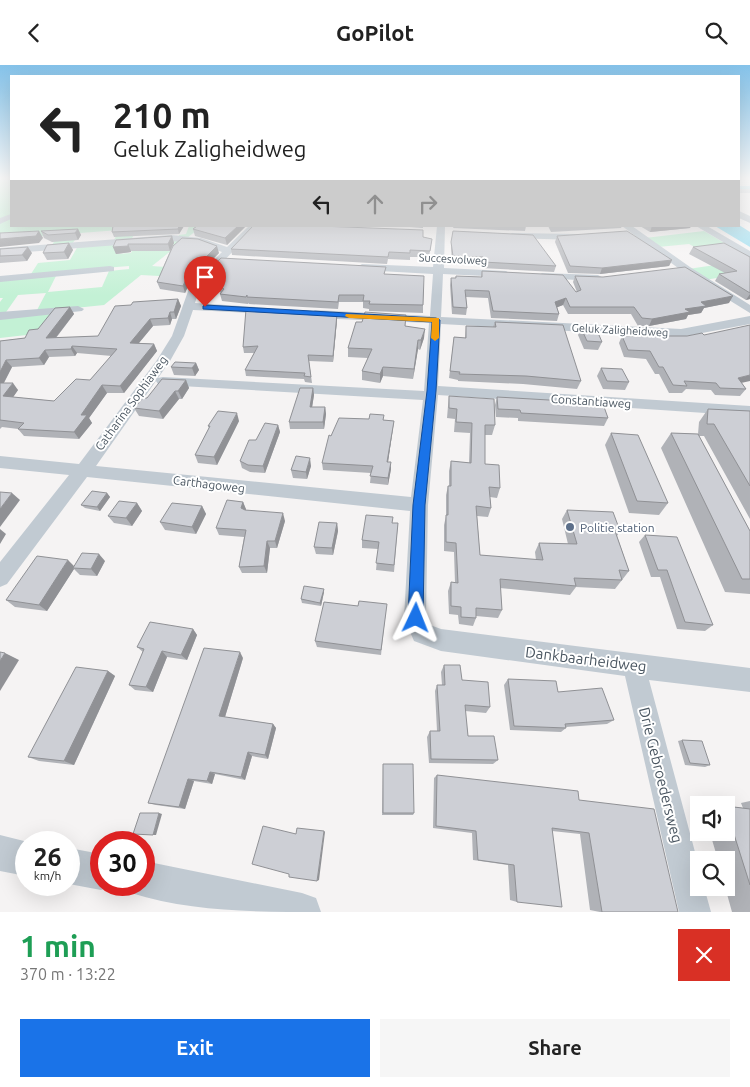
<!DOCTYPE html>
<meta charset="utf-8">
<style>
:root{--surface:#fff;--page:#f6f6f6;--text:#222;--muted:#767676;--accent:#1a73e8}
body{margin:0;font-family:Ubuntu,sans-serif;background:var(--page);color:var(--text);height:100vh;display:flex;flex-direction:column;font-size:19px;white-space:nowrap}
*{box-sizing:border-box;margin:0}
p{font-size:16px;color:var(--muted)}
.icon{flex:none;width:28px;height:28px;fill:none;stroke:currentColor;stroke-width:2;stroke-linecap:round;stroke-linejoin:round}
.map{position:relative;height:847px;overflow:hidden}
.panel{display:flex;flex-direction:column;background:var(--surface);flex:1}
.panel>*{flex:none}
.hud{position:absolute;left:10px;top:10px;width:730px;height:152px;border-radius:0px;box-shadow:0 5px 20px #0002;background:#fff;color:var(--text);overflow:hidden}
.buttons{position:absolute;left:690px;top:731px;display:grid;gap:10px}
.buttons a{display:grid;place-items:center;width:45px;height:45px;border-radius:0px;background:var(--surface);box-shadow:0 5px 20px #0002;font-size:25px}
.speed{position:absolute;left:15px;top:766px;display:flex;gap:10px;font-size:25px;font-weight:700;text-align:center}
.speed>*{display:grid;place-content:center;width:65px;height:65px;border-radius:50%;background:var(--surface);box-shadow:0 5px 20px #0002;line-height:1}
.speed small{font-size:12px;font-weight:400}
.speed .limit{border:8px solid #d22;background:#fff;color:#111}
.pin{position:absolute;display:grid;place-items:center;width:42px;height:42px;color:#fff;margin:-51px -21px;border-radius:50% 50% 50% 0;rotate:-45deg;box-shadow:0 0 5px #0007}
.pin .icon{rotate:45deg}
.me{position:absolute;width:55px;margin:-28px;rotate:2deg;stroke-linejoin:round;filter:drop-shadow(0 0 4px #0008)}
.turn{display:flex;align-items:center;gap:18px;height:105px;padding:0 20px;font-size:22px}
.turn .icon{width:65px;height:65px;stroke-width:2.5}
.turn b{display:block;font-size:35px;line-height:42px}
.lanes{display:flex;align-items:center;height:48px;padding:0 20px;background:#0003;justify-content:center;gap:25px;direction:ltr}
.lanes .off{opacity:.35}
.round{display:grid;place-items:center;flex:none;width:52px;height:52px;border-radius:0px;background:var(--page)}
.summary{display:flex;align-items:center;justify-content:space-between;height:85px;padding:0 20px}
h1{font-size:30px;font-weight:700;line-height:38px;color:#1e9e55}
.cta{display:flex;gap:10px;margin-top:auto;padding:10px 20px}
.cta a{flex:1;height:58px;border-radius:0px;background:var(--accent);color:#fff;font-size:20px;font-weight:700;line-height:58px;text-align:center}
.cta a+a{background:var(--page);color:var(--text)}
header{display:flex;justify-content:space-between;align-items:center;height:65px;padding:0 20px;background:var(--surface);font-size:22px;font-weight:700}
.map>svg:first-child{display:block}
.green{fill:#c3f1d5}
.water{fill:#90daee}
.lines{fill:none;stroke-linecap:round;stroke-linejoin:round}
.canal{fill:#90daee;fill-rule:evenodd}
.minor{fill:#c1cad2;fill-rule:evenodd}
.tertiary{fill:#c1cad2;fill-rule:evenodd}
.wall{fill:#b0b2b7;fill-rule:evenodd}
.shaded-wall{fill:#909195}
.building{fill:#cdcfd5;stroke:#909195}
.route{fill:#1a73e8;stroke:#114b97}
.slow{fill:#f59e0b}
.service-dot{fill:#5c6f8a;stroke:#fff;stroke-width:2}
.labels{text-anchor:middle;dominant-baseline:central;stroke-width:4;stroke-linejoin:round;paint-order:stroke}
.far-street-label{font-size:11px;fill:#4a5661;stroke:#fff}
.street-label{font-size:12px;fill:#4a5661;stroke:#fff}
.service-label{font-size:12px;fill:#4e5e75;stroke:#fff;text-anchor:start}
.near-street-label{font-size:15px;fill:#4a5661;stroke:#fff}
</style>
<header><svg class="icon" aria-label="back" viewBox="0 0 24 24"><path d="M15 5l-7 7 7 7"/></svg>GoPilot<svg class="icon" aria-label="search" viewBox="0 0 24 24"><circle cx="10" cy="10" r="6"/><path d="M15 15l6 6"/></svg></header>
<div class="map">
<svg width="750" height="847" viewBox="0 0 750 847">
<rect width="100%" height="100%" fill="#f5f3f3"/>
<g class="green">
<path d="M0,113H11V161H165L137,164L131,175L113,177L119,165L80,168L72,179L51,181L59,170L0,174Z"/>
<path d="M189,161H202L152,201L205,205L196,213L141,210L104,240L36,247L46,228L18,230L4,250H0V237L3,233H0V215L56,211L48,227L102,222L109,206L129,204V201L31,209L38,198L70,195L78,181L119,178L116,189L131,188L135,177L146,186H164L173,174H178L179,170L186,169Z"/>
<path d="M704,166L733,183L702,186L689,179L658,182L645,173Z"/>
<path d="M722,199L740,209L705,215L688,204Z"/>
<path d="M54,247L44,268L0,273V253Z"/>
</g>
<path class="water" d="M739,160L750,167V182L715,161Z"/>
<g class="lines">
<rect class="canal" x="739" y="121" width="11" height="4"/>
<g class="minor">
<rect x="739" y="124" width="11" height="4"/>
<path d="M11,149V154L0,159V153Z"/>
<path d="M249,161H258L201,219L195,238L269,243L275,246L269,249L193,245L184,271L170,296L96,401L411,432L423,335L163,320L158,319L156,316L158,313L163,312L424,326L429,258L315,253L309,249L315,245L430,251L433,209L362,205L357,202L362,199L433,202L437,161H445L444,203L506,206L511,209L506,212L443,209L441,252L681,264L750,251V259L681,272L441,259L438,321L750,341V351L438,330L428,440L426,552L430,560L441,564L750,603V627L649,615L699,802V822H704L711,847H679L625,611L441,586L414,576L404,553L410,446L87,412L7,519L0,522V497L69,410L0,403V391L79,399L157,295L172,271L191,218L222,187L200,179L171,176L0,189V183L171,170L201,173L227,182Z"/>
<path d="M622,161H632L690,202L750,240V248L682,206Z"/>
<path d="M696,161H707L750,186V193Z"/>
<path d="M512,168L579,169L584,172L579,175L509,173L507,171Z"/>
<path d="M110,201L114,202V206L0,217V211Z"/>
<path d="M542,208L598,210L603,213L598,216L538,213L537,211Z"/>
<path d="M78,241L84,244L82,246L0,255V247Z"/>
</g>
<g class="tertiary">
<path d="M739,146L750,151V158L739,153Z"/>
<path d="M0,770L32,778H26V811L0,806Z"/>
<path d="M69,783L101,789V820H114L101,825L69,819Z"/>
<path d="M144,796L302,828L316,833L321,847C258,847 191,847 131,828L128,820H144Z"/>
</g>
</g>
<g class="wall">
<path d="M113,161H184L179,169L114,172L112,167Z"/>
<path d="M197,161H246L227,180L195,171L193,164Z"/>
<path d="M396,161H423V163Z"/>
<path d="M454,161H526L525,166L453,163Z"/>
<path d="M548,161H622L621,163L551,167Z"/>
<path d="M640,161H691L690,163L650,167Z"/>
<path d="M78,164L81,170L78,175L52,177L44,173L41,166Z"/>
<path d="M453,166L556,201L554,207L481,203L482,198L452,197L451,183Z"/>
<path d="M172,171L174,178L173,180L219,188L190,217L185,228L160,224L157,217L170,186H131V187L116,189L113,182Z"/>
<path d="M557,171L672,195L669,201L600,209L568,208L555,177Z"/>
<path d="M423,172L431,180L429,192H410V195L388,194L387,199L232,190L231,184Z"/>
<path d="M69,178L73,185L68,194L47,195L43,188Z"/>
<path d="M693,182L750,192V234L746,235L715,216L719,209L725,208L689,189Z"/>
<path d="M0,184L32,188L27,196L0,198Z"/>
<path d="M482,206L576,227H577L573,217L575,211L729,238L704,243L701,248L688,250L686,254L649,261H638L631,249H568L563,240L557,242L559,249L557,256L491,253L488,233L466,232L467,243L466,250L452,249L450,220L451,213H455L456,211L481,212Z"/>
<path d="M385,209L423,240V248L369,246V244L363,243V237H339L338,244L249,239V238L248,239L222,236L220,229L221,228L212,221L203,231H199L197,224L201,213Z"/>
<path d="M178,234L181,241L176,254H172L170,260L153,261L139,278L154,279L157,286L124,328H107L89,353L92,358L79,374L24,371L18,364L2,362L0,364V276L25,273L70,242L74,249L56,273L98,271L131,240ZM77,288L112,291L90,315L54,336L13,332L18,325L4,318L12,302L44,300L49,292L75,291Z"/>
<path d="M337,249V255L333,297L309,296L312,318L305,317L304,314L246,311L245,305L254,288H244L243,282Z"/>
<path d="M495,257L581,316L577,324L523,319L458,316V315L449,313L454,272L465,273L466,261L493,262Z"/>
<path d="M406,261L424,273L420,285L418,284L413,314L383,311L380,318L362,315V306L368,293L348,292V283Z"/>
<path d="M581,263L602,277L598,285L584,284L578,270Z"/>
<path d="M622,271L742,318L746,324L740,331L715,330L711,325L686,324L682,328H669L659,309H655L646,294L624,292L619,278Z"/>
<path d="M196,298L199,305L195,311L174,310L171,302Z"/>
<path d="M601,303L629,317L625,325L603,324L597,311Z"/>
<path d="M186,315L189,323L182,334H179L163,354L139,351L134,343L147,333Z"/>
<path d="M313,323L314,330L312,342H325L326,349L324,364H290L289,357Z"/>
<path d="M449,331L495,360L492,370H485V399L500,423L497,433L490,432L491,443L488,452L477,451L480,490L536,495L535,487L539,478L568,479L562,454L567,445L620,466L617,471L629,506L615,524L576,522L570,530L500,523L502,545L498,553L476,551V553L473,561L459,559L458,550L449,549L448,526L451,517L455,518L454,487L444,486V460L446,451V430L448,421H449V406L451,396L469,398L470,368L454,367L455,354L447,353L448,341Z"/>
<path d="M497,332L608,353L604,361L518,356V353L496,352L495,340Z"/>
<path d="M708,344L750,346V454L704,371H699L750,466V529L725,527L661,383L671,368L698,369L699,357Z"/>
<path d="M384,355L394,356L393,363L388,397L391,404L388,420L370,418L371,408L323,405L322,398L331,371Z"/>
<path d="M239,356L217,400L198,398L195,390L209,363L208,361Z"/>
<path d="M278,360L280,367L265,408L250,407L242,403L240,396L256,375Z"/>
<path d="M611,368L668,438L659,450L629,448L605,380Z"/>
<path d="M311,401L307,414L293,413L291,405Z"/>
<path d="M107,428L110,432L100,446L85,443L81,440Z"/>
<path d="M243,437L246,445L285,456L277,483H270L267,508H242L239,502L244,472L219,470L216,463Z"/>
<path d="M137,438L142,446L132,461L114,458L108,451Z"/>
<path d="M202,441L206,449L196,469L165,465L160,457Z"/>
<path d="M337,458L338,466L333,490L316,489L314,482Z"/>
<path d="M393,458H398L394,507L376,505L378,484L362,483V475Z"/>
<path d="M645,470L713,560L705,566L677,564L660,512H651L639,477Z"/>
<path d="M105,496L97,511L80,510L74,504L47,546L15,542L6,535L74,501Z"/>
<path d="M324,527L321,541L302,538L301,534Z"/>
<path d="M386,545L381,590L317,582L315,576Z"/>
<path d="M193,564L197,570L187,595L167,592L153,627L135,625L129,620L143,587L137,582Z"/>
<path d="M243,593L225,652L273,659L276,663L268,694L252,691L245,715L215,709L212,719L194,716L185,744L156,740L148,738Z"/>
<path d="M444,600L462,615L490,642L486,648L465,646L468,671L498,695L493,699L429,698L427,672L430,666H437L435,626L437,620H442L441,607Z"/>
<path d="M108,606L115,611L74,700L39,696L28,692Z"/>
<path d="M508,614L558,627L614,655L607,659L566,662V663L561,667L510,665L504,620Z"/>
<path d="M682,675L710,700L705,702L685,700L678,676Z"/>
<path d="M383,699L414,748L413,750H382Z"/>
<path d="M437,710L579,735L678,847H600L590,845L580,769L552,766L517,837L510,835L508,800L473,795L472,768L433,763L434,713Z"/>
<path d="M750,736V847H732L725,822H726V795H718L710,768H726V741L743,743L741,738Z"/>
</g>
<g class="shaded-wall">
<path d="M179,161H184L179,169L178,164Z"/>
<path d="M238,161H246L227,180L225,173Z"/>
<path d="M652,161H691L690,163L650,167Z"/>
<path d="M78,164L81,170L78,175L75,168Z"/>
<path d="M39,166L43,173L39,178L0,182V174Z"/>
<path d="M172,171L174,178L170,186L168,179Z"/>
<path d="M69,178L73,185L68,194L64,187Z"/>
<path d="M128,179L131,186V187L116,189L113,182Z"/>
<path d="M217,181L219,188L190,217L185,228L183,221L188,210Z"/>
<path d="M28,182L32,188L27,196L22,190Z"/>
<path d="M672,195L669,201L600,209L602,203Z"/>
<path d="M210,214L212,221L203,231L201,224Z"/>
<path d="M750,229V234L746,235Z"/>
<path d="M733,231L729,238L704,243L701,248L688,250L686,254L649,261L652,254L685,244L701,237Z"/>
<path d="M566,233L563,240L553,244L555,237Z"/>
<path d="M178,234L181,241L176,254L174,247Z"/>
<path d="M70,242L74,249L50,280L46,273Z"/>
<path d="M170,247L172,254L170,260L168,253Z"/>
<path d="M337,249V255L333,297V291Z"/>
<path d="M150,254L153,261L133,285L130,278Z"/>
<path d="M425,264L424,273L420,285L421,275Z"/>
<path d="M418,275V284L413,314L414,304Z"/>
<path d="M154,279L157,286L124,328L120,321Z"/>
<path d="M72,281L77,288L75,291L71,284Z"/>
<path d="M45,285L49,292L44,300L39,293Z"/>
<path d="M6,295L12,302L0,325V307Z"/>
<path d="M196,298L199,305L195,311L192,303Z"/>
<path d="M383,302V311L380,318V309Z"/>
<path d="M750,310V316L732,320L738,313Z"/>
<path d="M186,315L189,323L182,334L178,326Z"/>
<path d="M13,318L18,325L9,338L3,331Z"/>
<path d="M102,320L107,328L89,353L92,358L79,374L74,367L81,350Z"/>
<path d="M313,323L314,330L311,349L310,342Z"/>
<path d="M175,326L179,334L163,354L159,346Z"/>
<path d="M325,342L326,349L324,364L323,357Z"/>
<path d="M237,348L239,356L217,400L214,392Z"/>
<path d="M394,356L393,363L387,404V397Z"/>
<path d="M278,360L280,367L265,408L263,401Z"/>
<path d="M310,393L311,401L307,414L306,407Z"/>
<path d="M391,397V404L388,420V413Z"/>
<path d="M12,428L20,435L0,462V444Z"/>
<path d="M107,428L110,432L100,446L97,442Z"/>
<path d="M243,437L246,444L244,451L241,443Z"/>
<path d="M137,438L142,446L132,461L126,453Z"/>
<path d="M202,441L206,449L196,469L192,462Z"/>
<path d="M283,448L285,456L277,483L275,476Z"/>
<path d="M337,458L338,466L333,490L332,483Z"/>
<path d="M0,464L6,469L0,479Z"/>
<path d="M267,476L270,483L267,508L264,501Z"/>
<path d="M99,489L105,496L97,511L91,504Z"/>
<path d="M68,495L75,502L73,503L74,504L47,546L39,540Z"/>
<path d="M324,524V527L321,541L320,538Z"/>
<path d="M193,564L197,570L187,595L181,590Z"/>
<path d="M162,586L167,592L153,627L146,622Z"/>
<path d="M240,587L243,593L224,655L219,651Z"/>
<path d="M5,588L19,595L0,626V596Z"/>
<path d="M108,606L115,611L74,700L64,696Z"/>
<path d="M273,659L276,663L268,694L265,690Z"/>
<path d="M248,687L252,691L245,715L241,712Z"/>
<path d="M210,707L215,709L212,719L207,716Z"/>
<path d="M188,714L194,716L185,744L179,742Z"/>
<path d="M159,748L162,749L156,770H153Z"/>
<path d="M324,766L325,767L319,815L317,816Z"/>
</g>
<g class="building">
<path d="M113,161H179L178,164L112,167Z"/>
<path d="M197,161H238L225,173L193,164Z"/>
<path d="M253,161H319L423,165V172L432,174L430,186L410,185V188L389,187L388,192L231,184Z"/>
<path d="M78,164L75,168L48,170L41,166Z"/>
<path d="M39,166L36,171L0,174V168Z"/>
<path d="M453,166L533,170L556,201L483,197V192L453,191L451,177Z"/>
<path d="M627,166L672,195L602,203L570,201L557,171Z"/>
<path d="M172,171L168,179H128V181L113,182L116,175Z"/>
<path d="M182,173L198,174L217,181L188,210L183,221L157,217L173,181Z"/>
<path d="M69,178L64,187L43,188L47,180Z"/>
<path d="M724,178L750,192V228L719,209L737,206L693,182Z"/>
<path d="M28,182L22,190L0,191V184Z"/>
<path d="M221,193L386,202L384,209L424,211L423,240L369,239L370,236H363L364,230H339L338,237L247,232V230L246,232L220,229L224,224L210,214L201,224H197L201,213Z"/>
<path d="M685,202L733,231L701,237L706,241L685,244L690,247L652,254L642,253L634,242H570L566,233L555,237L559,249L493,246L489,226L465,225L467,243L453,242L451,213H456V211L482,212V206L563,210L576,227L581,225L575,211L603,212Z"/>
<path d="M178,234L174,247H170L168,253L150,254L130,278L154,279L120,321L102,320L81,350H87L74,367L18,364L24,358L0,355V318H13L3,331L54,336L76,314L90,315L117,284L72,281L71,284L45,285L39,293L6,295L0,307V276L25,273L29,265L38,264L55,243L70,242L46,273L98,271L115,241L131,240L133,237Z"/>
<path d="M246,244L337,249L333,291L308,290L311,312L304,311L305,308L245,305L258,281L243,282Z"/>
<path d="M365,247L406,250L405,261L425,264L421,275H418L414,304L383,302L380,309L362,306L372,284L348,283L356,257H362Z"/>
<path d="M495,257L563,260L581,316L526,311L459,309L460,307L450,306L454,272L466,273V261L496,262Z"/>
<path d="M750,260V310L738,313L746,324L720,323L716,318L684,316L687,321L673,320L663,302H659L650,286L628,285L622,271H687L702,268L704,270Z"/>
<path d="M581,263H596L602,277L587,276Z"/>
<path d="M175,297L196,298L192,303L171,302Z"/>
<path d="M601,303L622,304L629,317L607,316Z"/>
<path d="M162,314L186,315L178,326H175L159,346L134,343L143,333H147Z"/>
<path d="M300,323H313L310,342H325L323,357H289Z"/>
<path d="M449,331L494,334L495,360H485V399L499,400L500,423L489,422L491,443L476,441L480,490L543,495L539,478L577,479L567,445L613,447L620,466H615L629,506L619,505L622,515L574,513L576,521L500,514L502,545L476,543V553L461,552V542L451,541V517L458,518L456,478L446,477V450H448V421H451V396L471,398L472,358L456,357L457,344L449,343Z"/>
<path d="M497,332L566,336L603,339L608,353L521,348L520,345L498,344Z"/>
<path d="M708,344L750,346V421L714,359H707Z"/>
<path d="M218,346L237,348L214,392L195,390L210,361H208Z"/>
<path d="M370,349L384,350L383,355L394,356L387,397H391L388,413L370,411L373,401L322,398L329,370L331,371L339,353L369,354Z"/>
<path d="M265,358L278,360L263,401L248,400L240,396L249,375H256Z"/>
<path d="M611,368L638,370L668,438L637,436Z"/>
<path d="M671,368L698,369L750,466V514H742Z"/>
<path d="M296,391L310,393L306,407L291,405Z"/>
<path d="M92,426L107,428L97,442L81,440Z"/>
<path d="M0,427L12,428L0,444Z"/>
<path d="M227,435L243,437L241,443L245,445L283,448L275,476H267L264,501L239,502L246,465L216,463Z"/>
<path d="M119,436L137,438L126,453L108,451Z"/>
<path d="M172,438L202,441L192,462L160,457Z"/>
<path d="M366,450L393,452L392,458H398L394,500L376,498L379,477L362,475Z"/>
<path d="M319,457L337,458L332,483L314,482Z"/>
<path d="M645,470L677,472L713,560L685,557L667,505H658Z"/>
<path d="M82,488L99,489L91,504L73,503Z"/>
<path d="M37,491L68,495L39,540L6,535Z"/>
<path d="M304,521L324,524L320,538L301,534Z"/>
<path d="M359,536L387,539L381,585L315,576L324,537L358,541Z"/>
<path d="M150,557L193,564L181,590L162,586L146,622L129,620L144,584L137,582Z"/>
<path d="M204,583L240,587L219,651L273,659L265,690L248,687L241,712L210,707L207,716L188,714L179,742L148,738Z"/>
<path d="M0,587L5,588L0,596Z"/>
<path d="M444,600H460L462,615L488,617L490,642L465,640L468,671H494L498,695L431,694L430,666H440L437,620H445Z"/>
<path d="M76,602L108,606L64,696L28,692Z"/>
<path d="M508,614L556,616L558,627L602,623L614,655L565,659L566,663L514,661Z"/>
<path d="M682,675L702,676L710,700L690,698Z"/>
<path d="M383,699H413L414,748H383Z"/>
<path d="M437,710L578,726L579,735L654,744L678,847H602L589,768L552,763L562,842L517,837L514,800L478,795L476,766L436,761Z"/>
<path d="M726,741L750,744V820L726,744Z"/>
<path d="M140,748H159L153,770L133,769Z"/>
<path d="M263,761L296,769L297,763L324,766L317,816L289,812V809L252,799Z"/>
</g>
<linearGradient id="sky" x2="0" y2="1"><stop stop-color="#85c3ea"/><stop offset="0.49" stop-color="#fafafa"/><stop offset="1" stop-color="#fafafa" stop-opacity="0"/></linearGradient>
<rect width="750" height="231" fill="url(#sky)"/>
<path class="route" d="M205,240L436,253L440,255L436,326L425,440L423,553L421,558L416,560L410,558L408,553L413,440L427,326L432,257L203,244V241Z"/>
<path class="slow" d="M346,249L439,253V273L435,276L431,273L432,257L349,253L345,251Z"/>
<circle class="service-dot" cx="570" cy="462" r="5"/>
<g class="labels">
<g class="far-street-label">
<text transform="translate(453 194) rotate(3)">Succesvolweg</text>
<text transform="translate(620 265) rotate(3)">Geluk Zaligheidweg</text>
</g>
<g class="street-label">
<text transform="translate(591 336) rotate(4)">Constantiaweg</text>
<text transform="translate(131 338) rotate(-54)">Catharina Sophiaweg</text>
<text transform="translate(209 419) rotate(7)">Carthagoweg</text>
</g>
<g class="service-label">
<text x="580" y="462">Politie station</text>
</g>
<g class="near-street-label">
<text transform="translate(586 594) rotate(7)">Dankbaarheidweg</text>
<text transform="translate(661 710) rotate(76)">Drie Gebroedersweg</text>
</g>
</g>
</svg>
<div class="buttons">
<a><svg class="icon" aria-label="sound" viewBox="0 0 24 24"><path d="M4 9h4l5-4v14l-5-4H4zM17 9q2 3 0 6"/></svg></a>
<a><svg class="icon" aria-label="search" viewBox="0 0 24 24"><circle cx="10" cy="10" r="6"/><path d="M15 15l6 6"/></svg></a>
</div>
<div class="speed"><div>26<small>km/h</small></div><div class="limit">30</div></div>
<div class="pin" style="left:205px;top:242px;background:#d93025"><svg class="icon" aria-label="arrive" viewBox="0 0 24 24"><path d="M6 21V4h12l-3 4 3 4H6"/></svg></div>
<svg class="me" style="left:416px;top:553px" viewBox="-20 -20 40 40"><path d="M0-17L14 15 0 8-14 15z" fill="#1a73e8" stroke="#fff" stroke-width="4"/></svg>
<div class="hud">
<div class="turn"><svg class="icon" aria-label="left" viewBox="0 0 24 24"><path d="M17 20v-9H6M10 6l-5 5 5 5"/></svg><div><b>210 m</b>Geluk Zaligheidweg</div></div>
<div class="lanes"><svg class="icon" aria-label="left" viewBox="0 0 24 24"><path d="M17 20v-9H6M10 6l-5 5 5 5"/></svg><svg class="icon off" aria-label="ahead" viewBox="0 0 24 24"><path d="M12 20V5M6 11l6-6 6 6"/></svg><svg class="icon off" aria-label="right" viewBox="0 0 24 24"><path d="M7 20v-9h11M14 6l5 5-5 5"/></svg></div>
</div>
</div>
<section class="panel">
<div class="summary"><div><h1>1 min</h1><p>370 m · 13:22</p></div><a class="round" style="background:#d93025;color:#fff"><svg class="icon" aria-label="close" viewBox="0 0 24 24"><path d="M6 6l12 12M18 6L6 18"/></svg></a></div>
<div class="cta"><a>Exit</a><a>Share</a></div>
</section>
